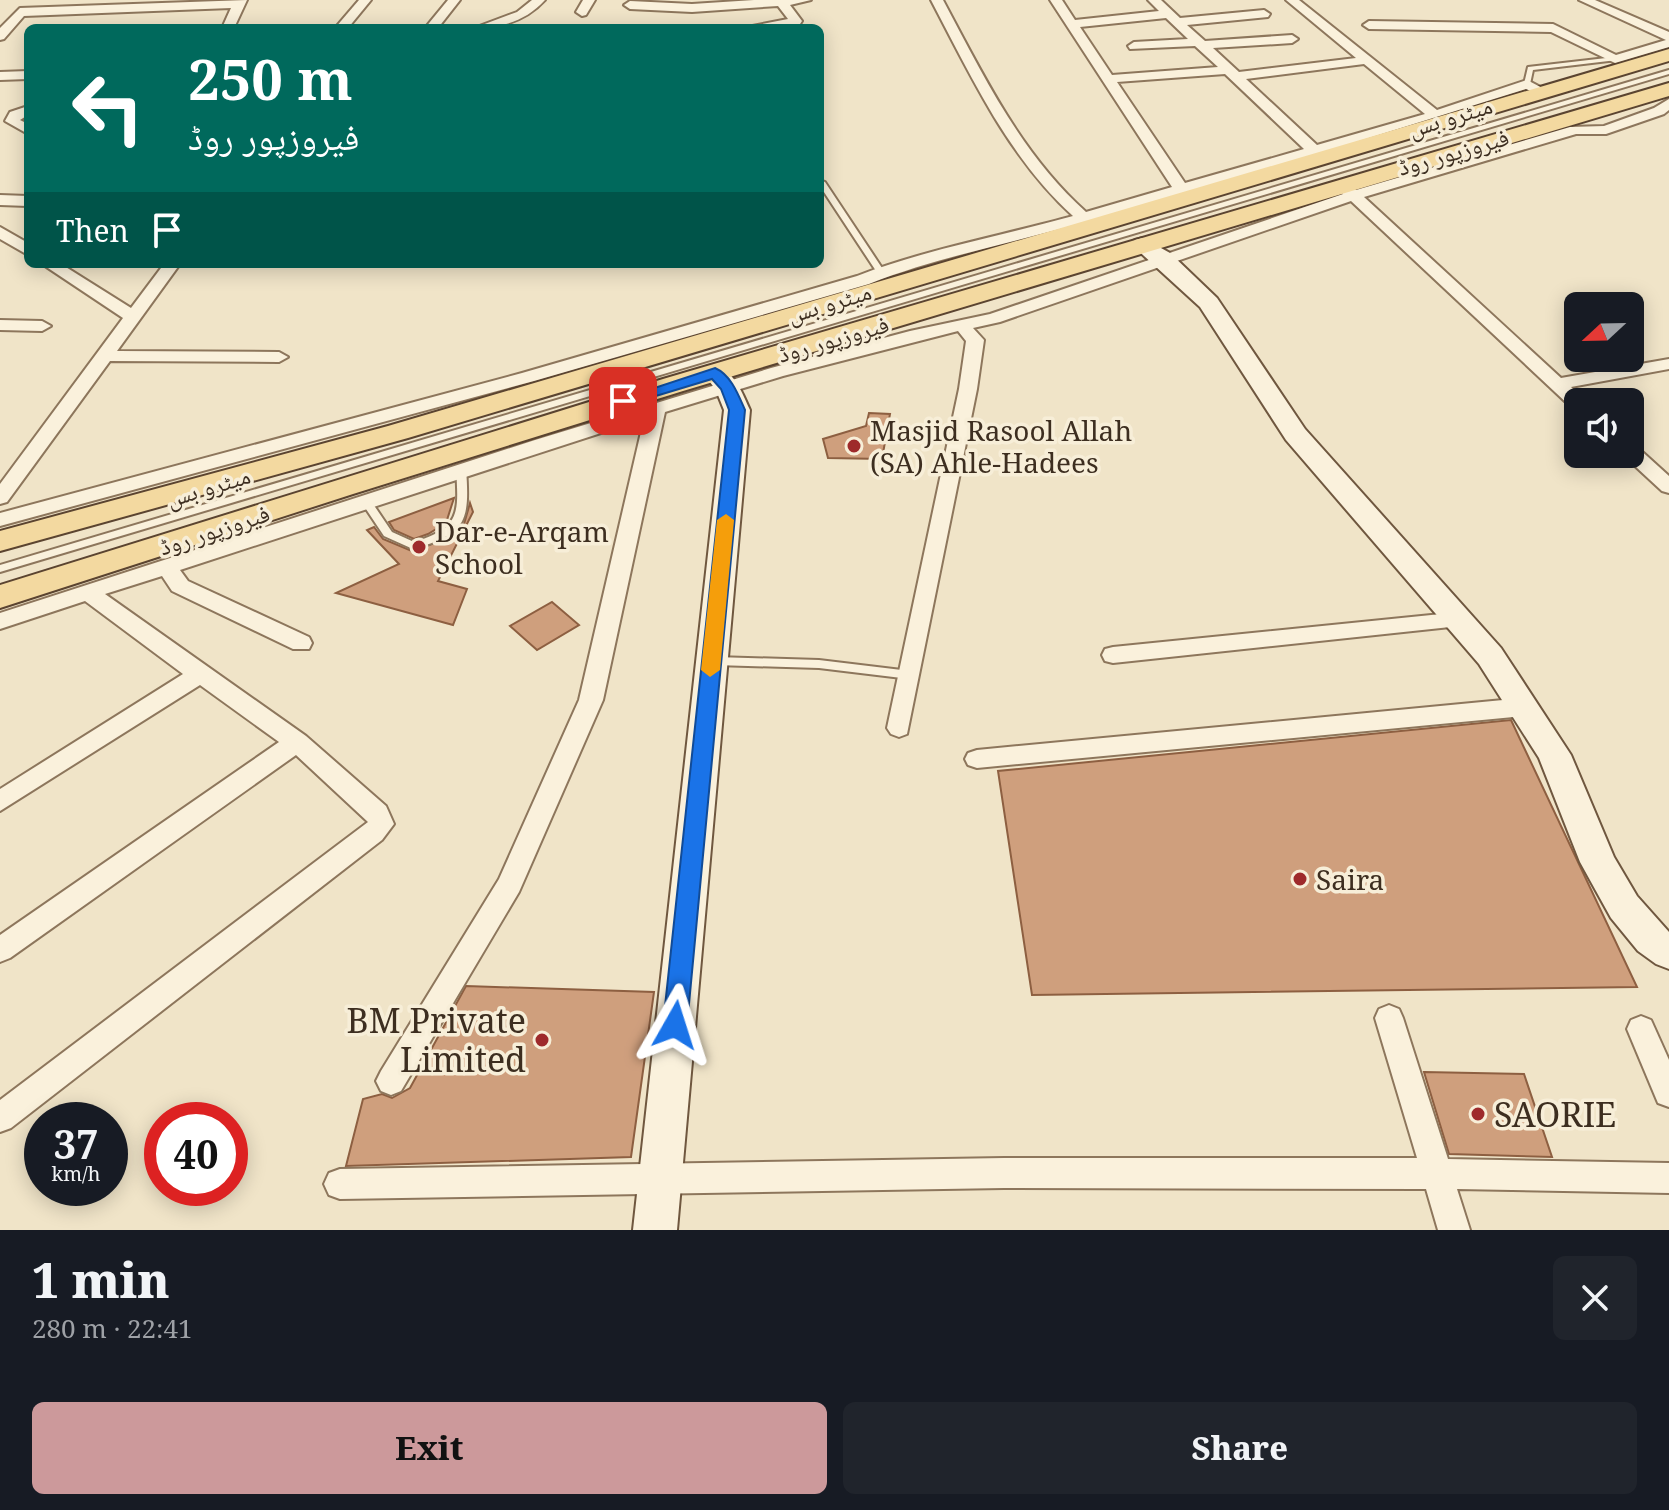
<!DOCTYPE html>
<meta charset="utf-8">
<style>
:root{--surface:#171b24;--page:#20242c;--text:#f1f3f6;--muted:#9ea1a6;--accent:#cc999b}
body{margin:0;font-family:"Noto Serif","Noto Naskh Arabic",serif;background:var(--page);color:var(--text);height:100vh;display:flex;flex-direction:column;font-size:30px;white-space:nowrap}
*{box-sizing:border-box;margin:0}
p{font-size:26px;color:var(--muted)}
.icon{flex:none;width:44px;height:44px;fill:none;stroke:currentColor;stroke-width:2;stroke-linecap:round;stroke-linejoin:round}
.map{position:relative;height:1230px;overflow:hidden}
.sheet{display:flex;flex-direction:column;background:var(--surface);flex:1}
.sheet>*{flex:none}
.top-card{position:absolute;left:24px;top:24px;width:800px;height:244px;border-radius:12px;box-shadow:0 4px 20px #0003;background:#00695c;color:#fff;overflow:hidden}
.needle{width:52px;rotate:248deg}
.controls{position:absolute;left:1564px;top:292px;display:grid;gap:16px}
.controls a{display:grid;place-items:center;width:80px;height:80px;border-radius:12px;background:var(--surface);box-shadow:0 4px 20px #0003;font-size:40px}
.speed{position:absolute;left:24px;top:1102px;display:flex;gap:16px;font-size:40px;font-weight:700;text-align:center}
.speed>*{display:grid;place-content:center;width:104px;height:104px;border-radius:50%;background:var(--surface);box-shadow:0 4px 20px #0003;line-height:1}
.speed small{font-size:20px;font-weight:400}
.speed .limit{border:12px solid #d22;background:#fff;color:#111}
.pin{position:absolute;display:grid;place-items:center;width:68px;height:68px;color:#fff;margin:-34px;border-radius:16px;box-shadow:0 4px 12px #0006}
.me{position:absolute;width:88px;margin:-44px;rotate:6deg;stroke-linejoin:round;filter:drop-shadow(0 0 6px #0008)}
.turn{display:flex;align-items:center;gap:28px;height:168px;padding:0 32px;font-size:36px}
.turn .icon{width:104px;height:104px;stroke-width:2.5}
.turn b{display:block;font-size:56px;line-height:68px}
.then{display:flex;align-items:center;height:76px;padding:0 32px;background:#0003;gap:16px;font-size:30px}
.round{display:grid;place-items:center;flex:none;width:84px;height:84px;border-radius:12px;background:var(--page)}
.summary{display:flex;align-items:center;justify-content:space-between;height:136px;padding:0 32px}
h1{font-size:48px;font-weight:800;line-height:60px}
.primary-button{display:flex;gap:16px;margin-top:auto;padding:16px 32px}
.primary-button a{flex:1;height:92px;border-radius:12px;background:var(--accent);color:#111;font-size:32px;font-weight:800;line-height:92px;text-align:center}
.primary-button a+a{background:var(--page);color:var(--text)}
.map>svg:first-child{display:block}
.building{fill:#cf9f7d;stroke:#8d5f41;stroke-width:2}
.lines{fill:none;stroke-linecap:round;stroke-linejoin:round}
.lane-casing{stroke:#8d765c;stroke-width:4}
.street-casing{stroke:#8d765c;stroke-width:4}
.secondary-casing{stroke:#6f573f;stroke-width:4}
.primary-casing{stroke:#5b4430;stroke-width:4}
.lane{fill:#faf1dc;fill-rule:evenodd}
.street{fill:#faf1dc;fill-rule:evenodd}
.secondary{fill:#faf1dc;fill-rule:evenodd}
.primary{fill:#f3d9a0;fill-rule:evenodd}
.route{fill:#1a73e8;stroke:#114b97;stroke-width:2}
.slow{fill:#f59e0b}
.poi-dot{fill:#9e2a2b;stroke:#f7eed8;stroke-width:3}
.labels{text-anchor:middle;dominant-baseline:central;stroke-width:7;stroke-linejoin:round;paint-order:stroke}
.far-street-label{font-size:24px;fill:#3d2e20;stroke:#f7eed8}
.poi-label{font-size:28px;fill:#3d2e20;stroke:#f7eed8;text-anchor:start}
.near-poi-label{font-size:34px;fill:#3d2e20;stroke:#f7eed8;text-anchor:end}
</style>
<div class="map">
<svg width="1669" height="1230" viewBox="0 0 1669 1230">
<rect width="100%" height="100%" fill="#f0e4c8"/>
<g class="building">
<path d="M869,413L890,414L882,459L828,458L823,439L866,426Z"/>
<path d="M454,498L446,523L428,534L414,539L394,530L389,522Z"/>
<path d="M470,503L473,512L438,581L467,589L453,625L336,593L399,564L367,530L374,527L383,539L414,552L456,533L464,524Z"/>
<path d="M552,602L579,625L537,650L510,626Z"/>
<path d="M1511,720L1637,987L1032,995L998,771Z"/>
<path d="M466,986L654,992L631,1157L346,1166L363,1099L382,1094L392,1098L410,1088Z"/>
<path d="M1424,1072L1524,1074L1552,1157L1449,1154Z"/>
</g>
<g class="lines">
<g class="lane-casing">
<g id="lane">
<path d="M1615,57L1617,58V60L1533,70L1530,84L1527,86L1524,84L1528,67Z"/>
<path d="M1669,70V74L0,572V565Z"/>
<path d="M820,180L825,182L886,274L885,276H879L878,274L820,186Z"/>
<path d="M461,466L466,469C470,522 466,534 413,549L384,536L360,500L361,498H369L392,532L414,542C460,528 459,514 456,469Z"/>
<path d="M715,657L819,660L910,671L914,672L916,675L914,678L910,679L819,668L715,665L709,661Z"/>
</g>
</g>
<g class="street-casing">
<g id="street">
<path d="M247,0L234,28H222L231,8L24,16L4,39L0,40V28L20,8Z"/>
<path d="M359,0H371L348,28H335Z"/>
<path d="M448,0H460L438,28H425Z"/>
<path d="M532,0H545C526,21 502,28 474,28L517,12Z"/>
<path d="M583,0H595L586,15L582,16L576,12Z"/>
<path d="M754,0H811L790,5L802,21L800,24L742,28L788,19L778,6L692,12L630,9L624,5L630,1L692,4Z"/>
<path d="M931,0H943C983,75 1021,154 1086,212L1172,187L1050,0H1062L1075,20L1159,11L1148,0H1161L1180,18L1264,10L1270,14L1268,17L1187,25L1205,41L1292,35L1298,39L1292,43L1213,48L1239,72L1356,58L1286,0H1299L1437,110L1527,80L1550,92L1543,96L1526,89L1324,152L1328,157L1326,160H1316L1311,156L1095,219L1099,224L1097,227H1085L1081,223C1010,244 937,257 869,284L534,381L0,526V513L522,373L857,276C927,249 1001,236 1073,216C1008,157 971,76 931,0ZM1166,18L1188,39L1134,42L1128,46L1130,49L1195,46L1218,67L1112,75L1080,27ZM1364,64L1425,114L1317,145L1246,79ZM1225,74L1304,149L1185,183L1117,82Z"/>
<path d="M1579,0H1595L1669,32V47L1615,63L1551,32L1369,29L1363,25L1369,21L1553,24L1616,55L1666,40Z"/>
<path d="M28,71V79L0,80V72Z"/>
<path d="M1669,99V110L1664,114L1606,134H1576L1364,197L1561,378L1669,359V369L1571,387L1587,402H1578V409L1571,407L1351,201L1000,322L973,328L984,340L977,389L907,734L899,737L891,734L887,728L959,389L966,341L958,331L783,376L665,412L603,700L519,892L401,1091L391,1095L381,1091L376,1081L381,1071L499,879L579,700L644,419L180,570L188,581L309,637L312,643L309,649H293L172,591L162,576L105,594L306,736L386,806L394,824L382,840L11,1128L0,1132V1100L368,822L296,755L10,958L0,962V935L279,742L200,685L0,811V789L183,674L85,601L0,629V613L535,440L771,368L910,331L990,314L1343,194L1337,188L1340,185H1350L1356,190L1570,127L1604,126L1654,108Z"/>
<path d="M28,106V115L20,120L28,124V134L5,121L10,112Z"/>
<path d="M0,195L28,196V206L0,205Z"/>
<path d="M0,227L28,243V255L0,239Z"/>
<path d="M42,264H61L131,308L164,264H180L117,351L279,352L288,357L279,362L110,361L7,502L0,504V484L123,318Z"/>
<path d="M0,320L42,321L51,326L42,331L0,330Z"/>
<path d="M1630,445L1637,447L1669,476V493L1662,491L1623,455L1630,454Z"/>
<path d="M1461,612L1469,615L1472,620L1469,625L1113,663L1105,661L1102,655L1105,649L1113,647Z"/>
<path d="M1524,698L1532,701L1536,707L1532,713L1524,716L977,768L968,765L965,759L968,753L977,750Z"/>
<path d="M1389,1005L1399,1009L1403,1018L1448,1159L1669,1163V1193L1457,1189L1470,1230H1438L1426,1189L1004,1188L340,1199L329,1195L324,1184L329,1173L340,1169L1004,1158H1417L1375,1018L1379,1009Z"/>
<path d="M1641,1016L1651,1020L1669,1060V1107L1658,1103L1627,1029L1631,1020Z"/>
</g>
</g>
<g class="secondary-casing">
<g id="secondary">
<path d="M1143,238L1170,253L1217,298L1305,429L1501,648L1571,755L1614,857L1637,896L1669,932V969L1656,964L1638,951L1611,918L1580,862L1539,758L1479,664L1286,440L1200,307L1132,245L1135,240Z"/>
<path d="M715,366C735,371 742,393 750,410L677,1230H633L724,410L716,390L703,373L706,368Z"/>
</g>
</g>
<g class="primary-casing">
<g id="primary">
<path d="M1669,49V61L408,438L0,551V531L388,426Z"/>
<path d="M1669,83V96L683,391L353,494L0,608V585L663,379Z"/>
</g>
</g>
<use href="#lane" class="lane"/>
<use href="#street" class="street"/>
<use href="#secondary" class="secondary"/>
<use href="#primary" class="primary"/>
</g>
<path class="route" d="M715,368C731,375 738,394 745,410L687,1025L684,1032L675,1035L667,1032L663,1025L729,410L721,389L712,379L623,406L615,401Z"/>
<path class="slow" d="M726,514L734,520L720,670L710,677L701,670L717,520Z"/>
<g class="poi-dot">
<circle cx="854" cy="446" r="8"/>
<circle cx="419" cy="547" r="8"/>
<circle cx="1300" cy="879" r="8"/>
<circle cx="542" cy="1040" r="8"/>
<circle cx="1478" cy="1114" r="8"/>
</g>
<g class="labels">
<g class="far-street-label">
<text transform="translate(1450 116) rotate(-17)">میٹرو بس</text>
<text transform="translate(1453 151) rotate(-16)">فیروزپور روڈ</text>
<text transform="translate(829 302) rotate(-17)">میٹرو بس</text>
<text transform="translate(833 338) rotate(-16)">فیروزپور روڈ</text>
<text transform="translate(208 486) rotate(-17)">میٹرو بس</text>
<text transform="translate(214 529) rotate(-18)">فیروزپور روڈ</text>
</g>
<g class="poi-label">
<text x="870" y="430">Masjid Rasool Allah<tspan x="870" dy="32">(SA) Ahle-Hadees</tspan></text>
<text x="435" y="531">Dar-e-Arqam<tspan x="435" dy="32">School</tspan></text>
<text x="1316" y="879">Saira</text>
</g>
<g class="near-poi-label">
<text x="526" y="1020">BM Private<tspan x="526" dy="39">Limited</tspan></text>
<text x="1494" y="1114" text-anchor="start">SAORIE</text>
</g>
</g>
</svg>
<div class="controls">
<a><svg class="needle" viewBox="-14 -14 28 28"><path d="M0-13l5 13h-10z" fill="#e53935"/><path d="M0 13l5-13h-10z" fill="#9ea1a6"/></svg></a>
<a><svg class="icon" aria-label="sound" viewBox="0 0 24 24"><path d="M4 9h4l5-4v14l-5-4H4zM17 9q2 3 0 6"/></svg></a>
</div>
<div class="speed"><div>37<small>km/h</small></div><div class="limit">40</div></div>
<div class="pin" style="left:623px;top:401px;background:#d93025"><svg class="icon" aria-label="arrive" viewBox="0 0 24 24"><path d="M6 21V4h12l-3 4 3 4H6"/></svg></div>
<svg class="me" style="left:675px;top:1025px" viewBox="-20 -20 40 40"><path d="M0-17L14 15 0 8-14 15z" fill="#1a73e8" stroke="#fff" stroke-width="4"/></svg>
<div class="top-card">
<div class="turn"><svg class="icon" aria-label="left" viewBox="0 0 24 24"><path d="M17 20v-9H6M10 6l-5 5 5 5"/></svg><div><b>250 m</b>فیروزپور روڈ</div></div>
<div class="then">Then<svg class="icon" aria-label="arrive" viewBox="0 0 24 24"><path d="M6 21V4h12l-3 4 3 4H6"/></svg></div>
</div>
</div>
<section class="sheet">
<div class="summary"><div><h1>1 min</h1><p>280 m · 22:41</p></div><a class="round"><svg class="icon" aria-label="close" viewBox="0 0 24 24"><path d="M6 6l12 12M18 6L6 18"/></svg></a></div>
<div class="primary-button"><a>Exit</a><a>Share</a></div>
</section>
